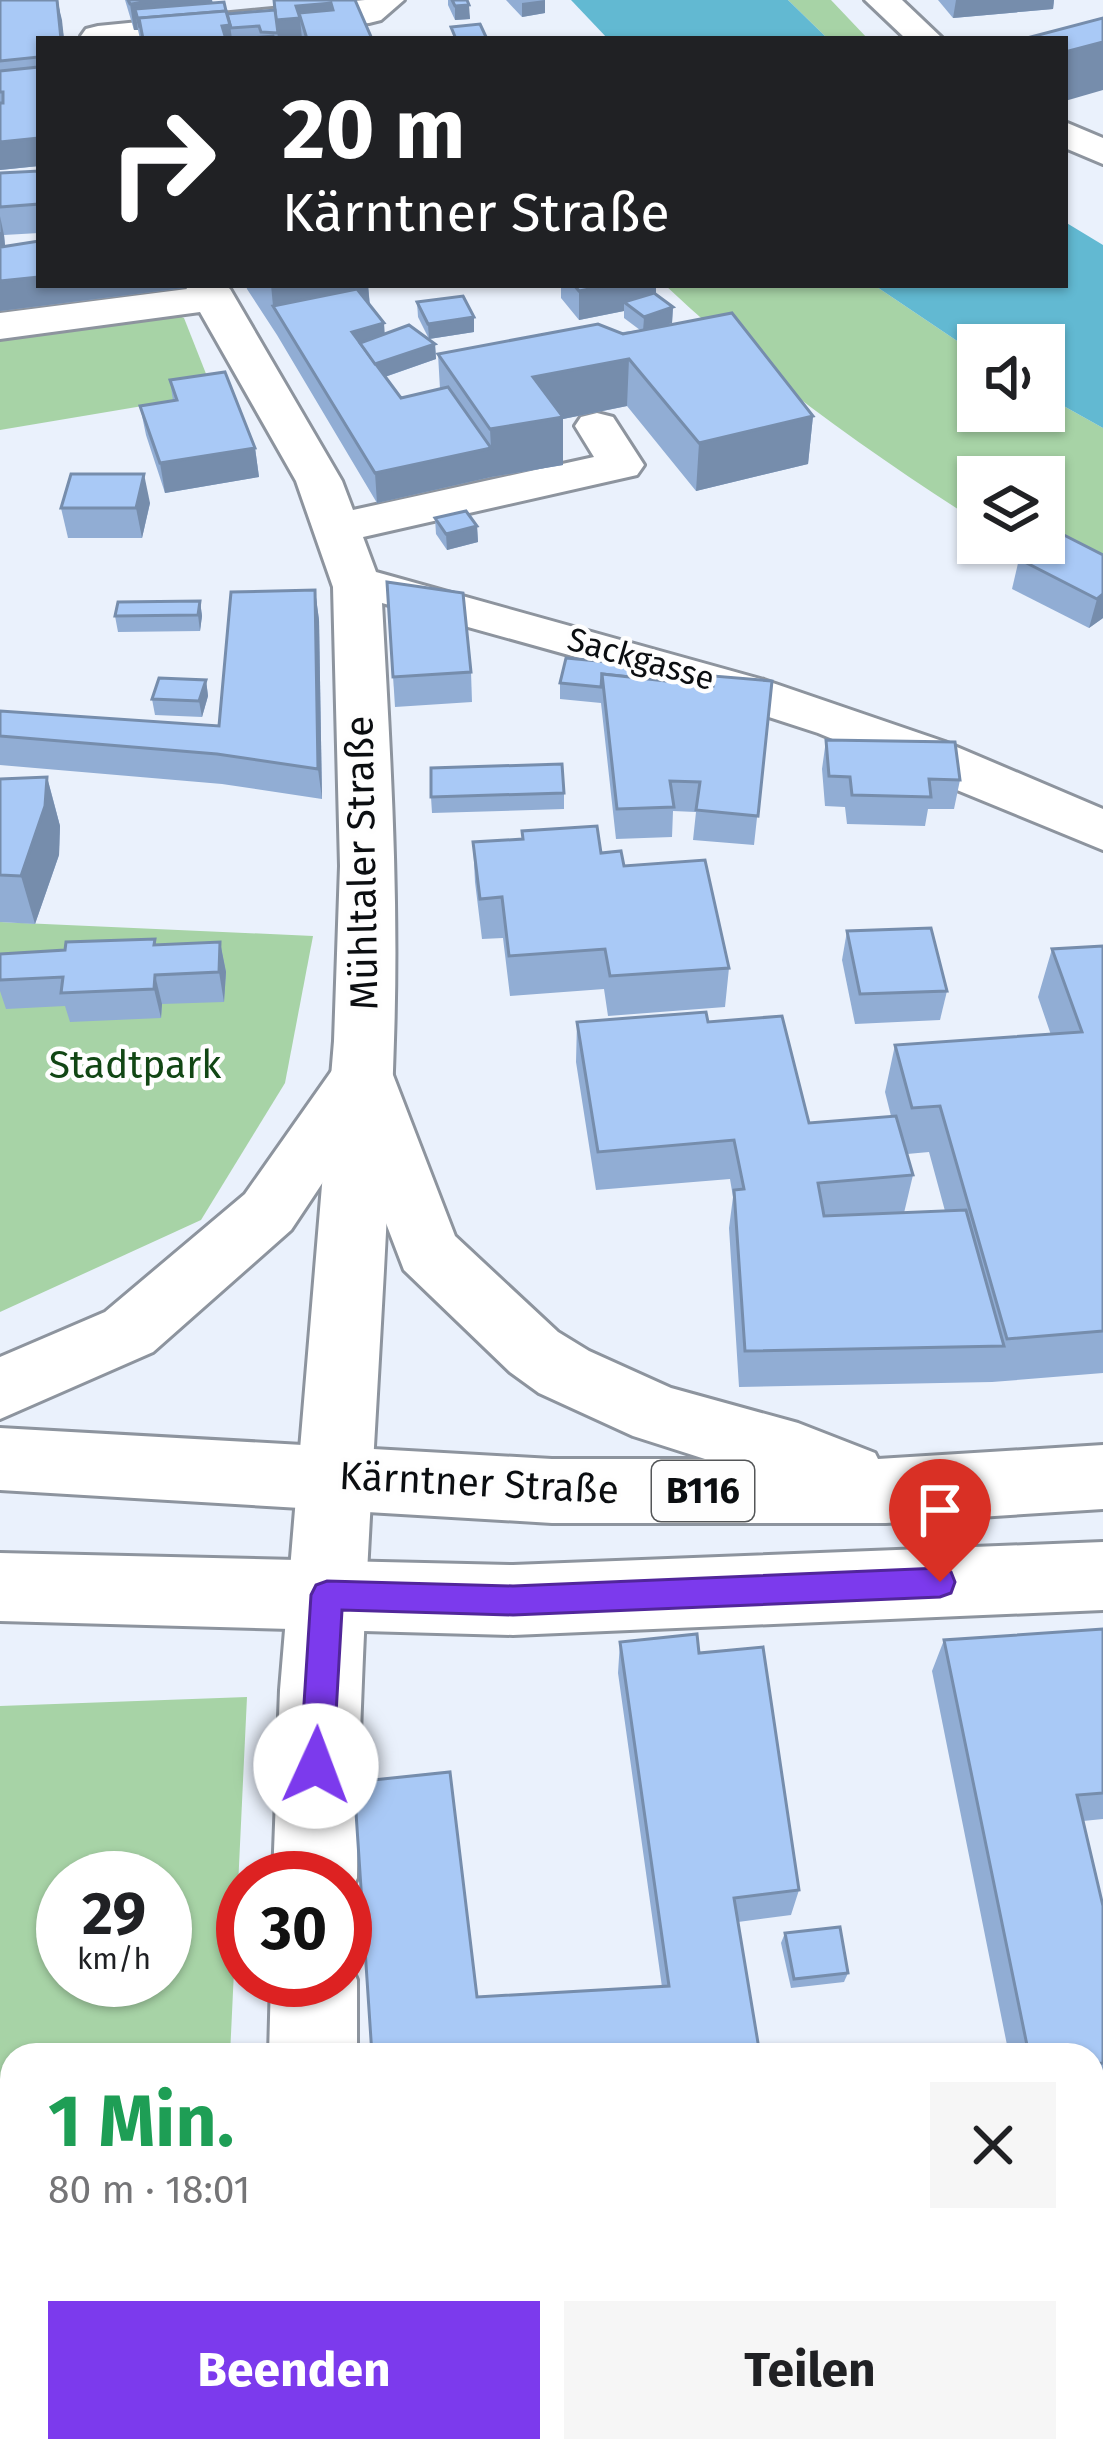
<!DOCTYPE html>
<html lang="de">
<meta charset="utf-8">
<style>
:root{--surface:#fff;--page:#f6f6f6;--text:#202124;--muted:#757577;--accent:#7c3aed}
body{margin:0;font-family:"Fira Sans",sans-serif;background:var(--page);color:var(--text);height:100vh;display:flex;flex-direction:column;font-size:45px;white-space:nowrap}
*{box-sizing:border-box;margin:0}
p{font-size:39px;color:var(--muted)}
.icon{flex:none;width:66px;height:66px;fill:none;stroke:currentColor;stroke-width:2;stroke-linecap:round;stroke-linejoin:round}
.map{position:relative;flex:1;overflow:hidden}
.side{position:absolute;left:0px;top:2043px;width:1104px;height:420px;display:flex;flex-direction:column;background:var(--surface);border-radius:36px 36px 0 0;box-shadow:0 3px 9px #0004}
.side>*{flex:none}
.hud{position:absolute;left:36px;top:36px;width:1032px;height:252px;border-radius:0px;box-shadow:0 3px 9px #0004;background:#202124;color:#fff;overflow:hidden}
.tools{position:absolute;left:957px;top:324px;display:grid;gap:24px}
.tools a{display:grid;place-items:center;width:108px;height:108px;border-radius:0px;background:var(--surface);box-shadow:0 3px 9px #0004;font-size:60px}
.speed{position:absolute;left:36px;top:1851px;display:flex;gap:24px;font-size:60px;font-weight:700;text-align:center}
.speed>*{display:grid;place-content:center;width:156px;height:156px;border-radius:50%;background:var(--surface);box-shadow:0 3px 9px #0004;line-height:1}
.speed small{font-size:30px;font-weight:400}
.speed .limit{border:18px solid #d22;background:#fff;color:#111}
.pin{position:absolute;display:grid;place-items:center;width:102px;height:102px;color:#fff;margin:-123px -51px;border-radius:50% 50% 50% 0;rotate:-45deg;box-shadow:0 0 12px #0007}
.pin .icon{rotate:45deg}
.me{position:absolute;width:132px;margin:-66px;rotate:2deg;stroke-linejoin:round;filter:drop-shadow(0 0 9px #0008)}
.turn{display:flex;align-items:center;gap:42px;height:252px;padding:0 48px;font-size:54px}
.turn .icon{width:156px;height:156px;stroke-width:2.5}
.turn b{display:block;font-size:84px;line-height:102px}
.round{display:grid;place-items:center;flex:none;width:126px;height:126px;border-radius:0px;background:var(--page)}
.overview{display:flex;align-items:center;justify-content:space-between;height:204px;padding:0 48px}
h1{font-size:72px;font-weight:700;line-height:90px;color:#1e9e55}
.primary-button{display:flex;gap:24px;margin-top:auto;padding:24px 48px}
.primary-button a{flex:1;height:138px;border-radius:0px;background:var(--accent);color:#fff;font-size:48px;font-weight:700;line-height:138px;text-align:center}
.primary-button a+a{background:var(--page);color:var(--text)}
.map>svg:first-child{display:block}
.green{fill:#a7d3a6;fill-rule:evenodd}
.water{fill:#62b9d2}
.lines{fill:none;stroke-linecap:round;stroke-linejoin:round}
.minor-casing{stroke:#8d949e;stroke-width:6}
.major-casing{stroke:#8d949e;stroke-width:6}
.minor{fill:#fff;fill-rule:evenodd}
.major{fill:#fff;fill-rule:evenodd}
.wall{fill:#91add4;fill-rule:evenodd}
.shaded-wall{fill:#768dac}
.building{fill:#a9c9f6;stroke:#768dac;stroke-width:3}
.route{fill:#7c3aed;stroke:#51269a;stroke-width:3}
.labels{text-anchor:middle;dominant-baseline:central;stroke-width:9;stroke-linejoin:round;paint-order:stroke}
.far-street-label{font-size:33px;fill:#0b0e11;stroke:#fefefe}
.shield{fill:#fefefe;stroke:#545658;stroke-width:3}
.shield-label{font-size:36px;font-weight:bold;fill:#0b0e11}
.street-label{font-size:39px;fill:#0b0e11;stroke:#fefefe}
.park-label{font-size:39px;fill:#114614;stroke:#fefefe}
</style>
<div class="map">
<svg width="1103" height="2463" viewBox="0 0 1103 2463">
<rect width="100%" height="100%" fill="#eaf1fc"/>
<g class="green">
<path d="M788,0H831L868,39H828Z"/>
<path d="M665,285H874L978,355V411H1044V395L1103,428V566L1059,547L1023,551L1011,543H1044V477H978V522C868,452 760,375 665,285Z"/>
<path d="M166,311L184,318L214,394L0,430V332Z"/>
<path d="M0,922L313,936L285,1083L201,1220L0,1312Z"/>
<path d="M247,1697L230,2055H12V2451H217V2463H0V1706ZM165,1878V1980H63V1878Z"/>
</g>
<g class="water">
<path d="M571,0H788L828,39H608Z"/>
<path d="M1065,222L1103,245V428L1044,395V345H978V355L874,285H1065Z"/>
</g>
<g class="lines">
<g class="minor-casing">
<g id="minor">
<path d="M365,0H404L381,20L369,23L183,39L81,36L86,29L98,26Z"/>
<path d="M865,0H902L943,39H906Z"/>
<path d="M1065,122L1103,138V164L1065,148Z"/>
<path d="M185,285H225L230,289L342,481L353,510L594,457L575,426L581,417L597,413L613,417L644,465L637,475L363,537L376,572L764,680L945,742L1103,809V850L818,733L637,674L382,603C390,748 399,894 394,1040C386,1320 359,1598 357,1878L345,1906V1878H273L280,1690L334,1041L340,866L333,587L296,481L200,312L0,339V313L187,289Z"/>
<path d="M345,1951L357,1980V2055H269L271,1980H345Z"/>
<rect x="1092" y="2188" width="11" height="92"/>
<path d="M254,2451H352L351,2463H253Z"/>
</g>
</g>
<g class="major-casing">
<g id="major">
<path d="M362,1052L384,1059L393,1075L455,1236L558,1332L589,1351L671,1388L798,1423L875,1453L878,1459L1103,1445V1509L886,1523H552L0,1490V1428L552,1459H705L633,1436L539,1393L510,1372L404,1270L353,1137L291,1230L153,1352L0,1419V1357L105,1312L245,1194L340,1059Z"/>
<path d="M1103,1542V1610L513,1635L0,1621V1553L513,1565Z"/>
</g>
</g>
<use href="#minor" class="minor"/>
<use href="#major" class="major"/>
</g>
<g class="wall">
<path d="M0,0H58L64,39H39V166L0,170Z"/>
<path d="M125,0H212L213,3L227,14L355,0L372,39H140L138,30H134Z"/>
<path d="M448,0H467L470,19L455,20L448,5Z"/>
<path d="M506,0H545V13L522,17Z"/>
<path d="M938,0H1054L1053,9L953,18Z"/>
<path d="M39,171V233L4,235L5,246L39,285H183L184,288L0,311V173Z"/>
<path d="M246,285H368L370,305L385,334L435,344L436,359L385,377L401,398L440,389L438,354L640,330L624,318V311L579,320L561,298V285H656V295L673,307L672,323L660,327L813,416L808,464L696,491L627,406L563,419V465L491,477L377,503L277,335L247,289Z"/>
<path d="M417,302L474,332L429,339L418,317Z"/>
<path d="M170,380L255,448L259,477L165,493L146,435L140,406L173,401Z"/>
<path d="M150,503L142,538H68L61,508Z"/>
<path d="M435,518L477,526L478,542L447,550L436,534Z"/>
<path d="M1103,555V618L1089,628L1012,589L1019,559Z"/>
<path d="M387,582L471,672L472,702L395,707Z"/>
<path d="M315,590L319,620L322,799L222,784L0,765V711L219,726Z"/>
<path d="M200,601L202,616L200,631L118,632L115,616Z"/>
<path d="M641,665V678L713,686L772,681L754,845L693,840L696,812L673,811L672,837L616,839L601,703L560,699V683Z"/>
<path d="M206,680L208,696L202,717L155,715L152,699Z"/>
<path d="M826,740L960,780L954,809H928L925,826L847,824L845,807L825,806L822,769Z"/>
<path d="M47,777L60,826L59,855L35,924L0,922V779Z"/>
<path d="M564,793V809L432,813L431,797Z"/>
<path d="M522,831L601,853L624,866L729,968L725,1007L608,1016L604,989L510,996L503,938L482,939L475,882L473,842L522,839Z"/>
<path d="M847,931L947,991L940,1020L855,1024L842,960Z"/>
<path d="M220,942L226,972L224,1002L162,1004L161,1018L70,1022L65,1006L6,1009L0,991V954Z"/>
<path d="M1103,946V1373L992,1382L739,1387L729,1228L733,1197L730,1179L596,1190L576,1062L577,1022H708L809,1123L891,1116L885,1092L895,1045L1051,1035L1038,997L1052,949ZM929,1152L945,1211L904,1213L913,1175L907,1154Z"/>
<path d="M1103,1629V1819L1083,1821L1103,1906V2082L1092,2083V2055H1009L932,1671L944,1640Z"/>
<path d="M620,1642L699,1653L799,1890L791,1915L738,1922L760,2055L477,1997L662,1987L618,1673Z"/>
<path d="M785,1933L848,1973L844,1982L791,1988L781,1943Z"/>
</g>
<g class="shaded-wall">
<path d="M57,0L62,20L64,39H61Z"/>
<path d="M169,0H212L214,16L230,25L232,39H143L135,9L138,30H134L130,4Z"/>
<path d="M545,0V13L522,17V3Z"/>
<path d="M956,0H1054L1053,9L953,18Z"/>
<path d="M331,3L333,30L300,18L302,39H278L276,20L296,6Z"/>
<path d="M469,5L470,19L455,20V6Z"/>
<path d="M1103,42V90L1065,101V52Z"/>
<path d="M39,138V166L0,170V142Z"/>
<path d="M0,216L4,235L8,275L1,247Z"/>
<path d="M39,277V285H183L184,288L0,311V281Z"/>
<path d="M271,285H368L370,309L273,306Z"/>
<path d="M610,285H656V304L624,302V311L579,320V291Z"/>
<path d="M673,307L672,323L643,332L644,317Z"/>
<path d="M474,317V332L429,339L428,324Z"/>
<path d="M384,323L386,351L363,358L352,332Z"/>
<path d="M435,344L436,359L370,382L368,366Z"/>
<path d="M629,359L627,406L563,419V465L491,477L377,503L375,473L491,448L490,429L533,377Z"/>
<path d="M813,416L808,464L696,491L699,443Z"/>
<path d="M255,448L259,477L165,493L160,463Z"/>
<path d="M144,474L150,503L142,538L136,508Z"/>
<path d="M477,526L478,542L447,550L446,534Z"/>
<path d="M315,590L319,620L322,799L318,769Z"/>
<path d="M1103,594V618L1089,628L1097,599Z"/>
<path d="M200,601L202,616L200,631L198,615Z"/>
<path d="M206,680L208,696L202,717L199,701Z"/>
<path d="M47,777L60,826L59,855L35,924L21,876Z"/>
<path d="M220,942L226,972L224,1002L219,972Z"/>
<path d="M155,975L162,1004L161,1018L154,989Z"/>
</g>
<g class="building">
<path d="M0,0H57L61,39H39V57L0,61Z"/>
<path d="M128,0H169L130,4Z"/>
<path d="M274,0H355L372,39H307L299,13L333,10L331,3L296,6L300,18L276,20Z"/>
<path d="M452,0H467L469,5L455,6Z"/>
<path d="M224,2L226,11L139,18L140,28L135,9Z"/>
<path d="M275,10L278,33L261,32L259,26L231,28L227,14Z"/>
<path d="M226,11L230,25L222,26L226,39H143L139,18Z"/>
<path d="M1103,18V42L1065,52V39L1027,38Z"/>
<path d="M480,24L487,39H456L451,27Z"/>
<path d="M273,36L274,39H239Z"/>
<path d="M39,67V138L0,142V103H3V92H0V71Z"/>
<path d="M39,171V204L0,207V173Z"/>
<path d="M0,232L1,247L39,241V277L0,281Z"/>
<path d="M574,285H610L579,291Z"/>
<path d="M357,289L384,323L352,332L401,398L448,387L491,448L375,473L273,306Z"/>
<path d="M654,293L673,307L644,317L624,302Z"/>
<path d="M463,296L474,317L428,324L417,302Z"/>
<path d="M732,313L813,416L699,443L629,359L533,377L563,417L490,429L438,354L598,324L623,334Z"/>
<path d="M409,325L435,344L375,364L360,343Z"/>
<path d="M225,372L255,448L160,463L140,406L177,400L170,380Z"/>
<path d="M71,474H144L136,508H61Z"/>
<path d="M466,511L477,526L446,534L435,518Z"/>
<path d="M1058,532L1103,555V594L1097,599L1019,559Z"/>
<path d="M387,582L463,593L471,672L393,677Z"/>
<path d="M315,590L318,769L217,754L0,736V711L219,726L231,592Z"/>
<path d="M200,601L198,615L115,616L118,602Z"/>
<path d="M566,658L641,665L639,678L602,674L601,687L560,683Z"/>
<path d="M602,674L713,686L714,676L772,681L758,816L696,810L700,782L670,781L674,807L617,809Z"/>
<path d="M159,678L206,680L199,701L152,699Z"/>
<path d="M826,740L955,742L960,780L929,779L931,797L852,795L850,777L829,776Z"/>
<path d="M562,764L564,793L431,797V768Z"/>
<path d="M47,777L45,806L21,876L0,875V779Z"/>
<path d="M597,826L601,853L621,851L624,866L705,860L729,968L610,976L605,949L509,956L502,897L480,899L473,842L523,839L522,831Z"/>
<path d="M931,928L947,991L860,994L847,931Z"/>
<path d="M155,939L154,945L220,942L219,972L155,975L154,989L61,993L63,977L0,980V954L65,950L66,942Z"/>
<path d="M1103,946V1331L1007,1339L940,1106L912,1108L895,1045L1082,1032L1052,949Z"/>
<path d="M706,1012L708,1022L782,1016L809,1123L896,1116L913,1175L818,1183L824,1216L966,1210L1004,1346L745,1351L734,1190L744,1189L734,1140L598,1152L577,1022Z"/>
<path d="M1103,1629V1793L1077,1795L1103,1906V2063L1092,2064V2055H1029L944,1640Z"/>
<path d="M697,1634L699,1653L763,1647L799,1890L734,1898L760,2055H372L354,1782L450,1772L477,1997L669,1986L620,1642Z"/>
<path d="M840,1927L848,1973L794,1979L785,1933Z"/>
<path d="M1103,2283V2463H461V2451H1092V2284Z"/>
</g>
<path class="route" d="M940,1568L951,1572L955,1582L951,1593L940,1597L513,1615L342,1610L333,1766L328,1777L316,1782L304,1777L300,1766L311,1595L316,1585L327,1581L513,1586Z"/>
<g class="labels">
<g class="far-street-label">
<text transform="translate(641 659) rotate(16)">Sackgasse</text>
</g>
<rect class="shield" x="652" y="1461" width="102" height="60" rx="9"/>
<g class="shield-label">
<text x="703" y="1491">B116</text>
</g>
<g class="street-label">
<text transform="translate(362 863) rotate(-91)">Mühltaler Straße</text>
<text transform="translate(479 1483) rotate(3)">Kärntner Straße</text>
</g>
<g class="park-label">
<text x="135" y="1065">Stadtpark</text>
</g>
</g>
</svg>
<div class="tools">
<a><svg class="icon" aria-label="sound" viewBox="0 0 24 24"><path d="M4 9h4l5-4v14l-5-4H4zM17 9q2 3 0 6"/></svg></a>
<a><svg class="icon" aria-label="layers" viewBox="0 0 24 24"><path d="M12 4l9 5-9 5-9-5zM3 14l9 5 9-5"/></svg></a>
</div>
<div class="speed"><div>29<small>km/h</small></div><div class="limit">30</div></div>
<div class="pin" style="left:940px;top:1582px;background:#d93025"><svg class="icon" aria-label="arrive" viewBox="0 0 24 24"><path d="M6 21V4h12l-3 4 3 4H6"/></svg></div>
<svg class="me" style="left:316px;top:1766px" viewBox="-20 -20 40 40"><circle r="19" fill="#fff"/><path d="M0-13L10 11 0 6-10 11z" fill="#7c3aed"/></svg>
<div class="hud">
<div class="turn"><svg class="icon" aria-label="right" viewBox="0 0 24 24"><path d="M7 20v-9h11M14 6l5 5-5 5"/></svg><div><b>20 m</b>Kärntner Straße</div></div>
</div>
<section class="side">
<div class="overview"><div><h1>1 Min.</h1><p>80 m · 18:01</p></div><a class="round"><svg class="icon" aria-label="close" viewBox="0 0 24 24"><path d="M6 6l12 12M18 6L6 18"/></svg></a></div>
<div class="primary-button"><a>Beenden</a><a>Teilen</a></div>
</section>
</div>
